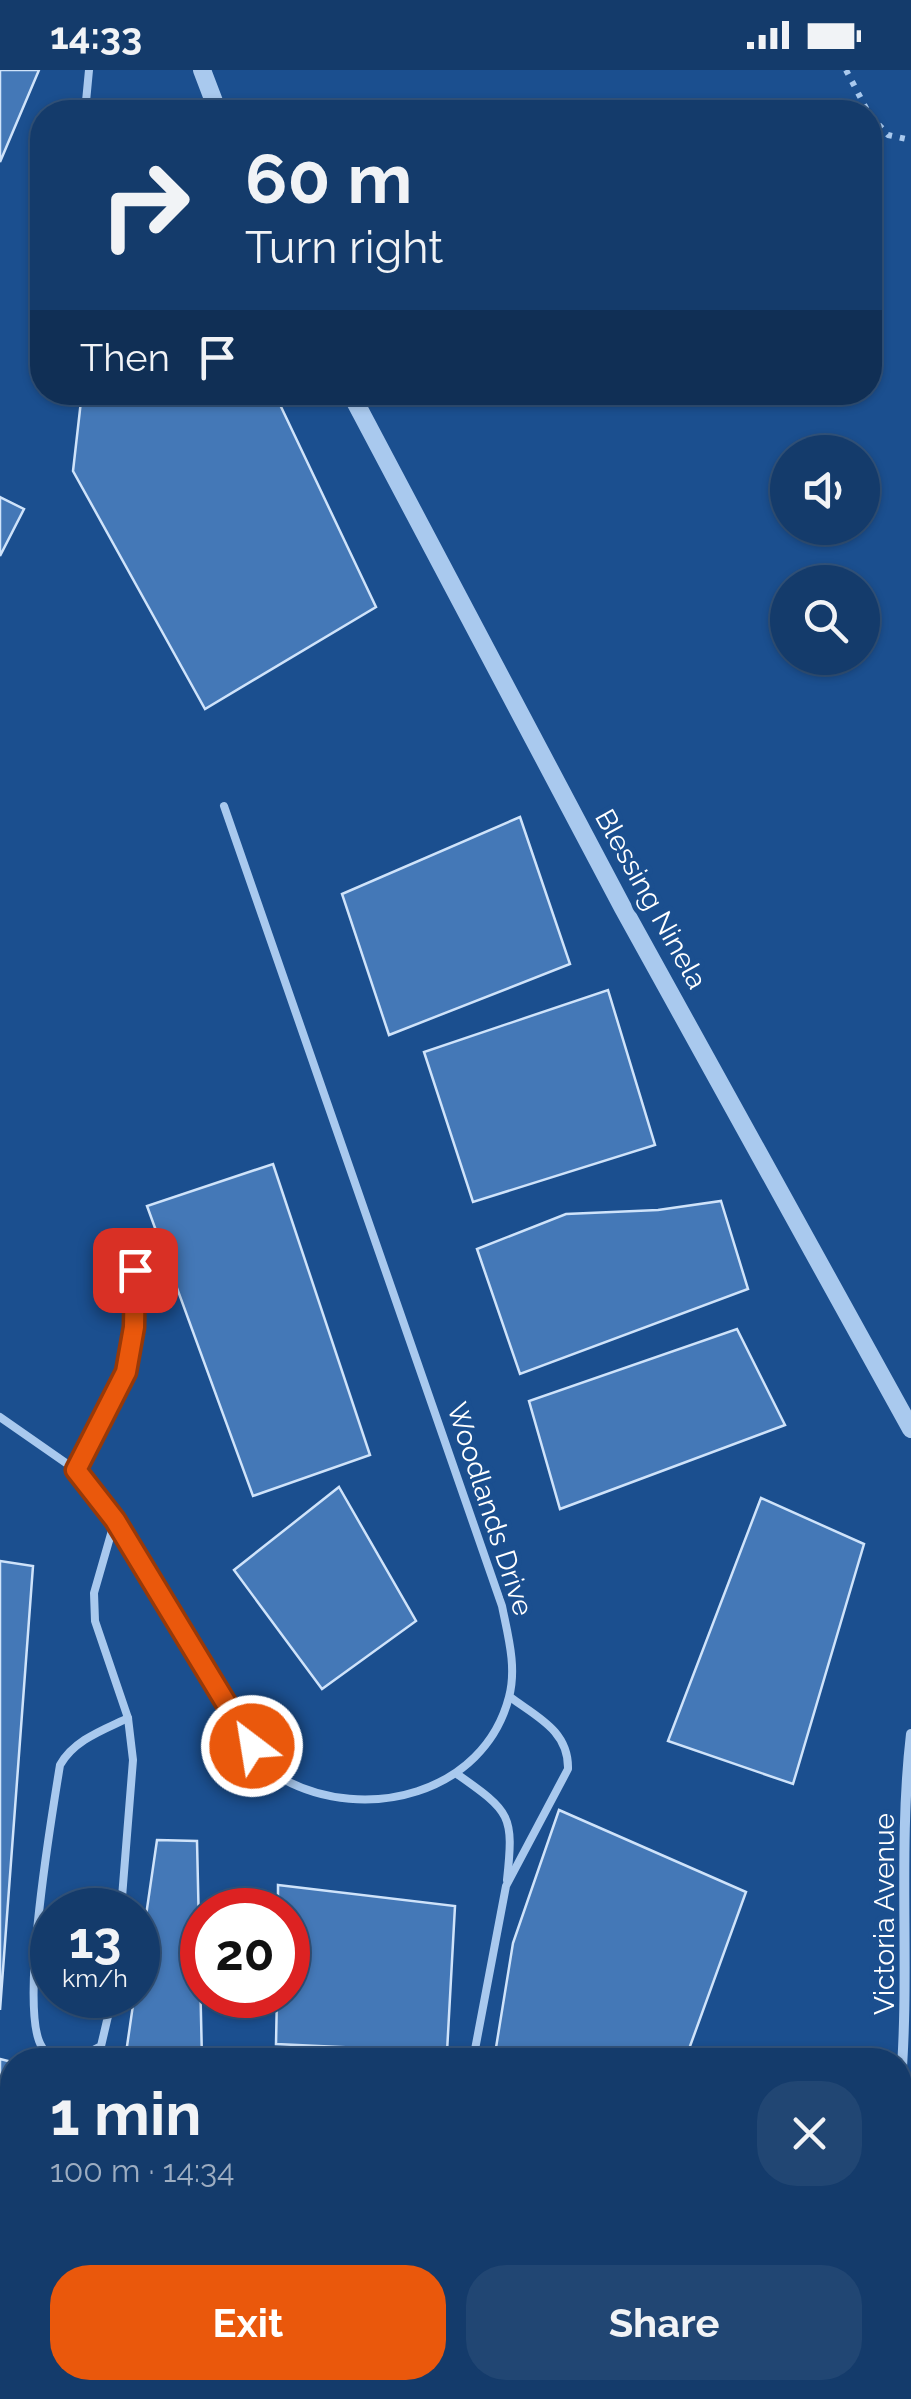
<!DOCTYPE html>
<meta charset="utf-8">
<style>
:root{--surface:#143b6b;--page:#214673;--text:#f1f3f6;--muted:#9dadc1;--line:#33557e;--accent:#ea580c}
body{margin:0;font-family:Raleway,sans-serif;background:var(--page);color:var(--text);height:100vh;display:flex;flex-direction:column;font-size:38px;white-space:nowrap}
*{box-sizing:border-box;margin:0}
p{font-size:32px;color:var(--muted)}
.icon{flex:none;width:55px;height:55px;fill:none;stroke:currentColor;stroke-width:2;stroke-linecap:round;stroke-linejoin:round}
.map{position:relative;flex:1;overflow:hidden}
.side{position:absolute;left:0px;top:1978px;width:912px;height:352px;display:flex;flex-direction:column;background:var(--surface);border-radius:40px 40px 0 0;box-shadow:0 2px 8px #0004,0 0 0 2px var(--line)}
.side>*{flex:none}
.hud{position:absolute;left:30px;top:30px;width:852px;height:305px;border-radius:40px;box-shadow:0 2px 8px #0004,0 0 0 2px var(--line);background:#143b6b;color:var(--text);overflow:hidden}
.tools{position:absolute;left:770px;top:365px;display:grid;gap:20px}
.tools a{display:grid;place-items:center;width:110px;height:110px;border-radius:50%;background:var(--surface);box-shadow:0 2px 8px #0004,0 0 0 2px var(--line);font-size:50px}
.speed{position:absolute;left:30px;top:1818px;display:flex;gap:20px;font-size:50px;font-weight:700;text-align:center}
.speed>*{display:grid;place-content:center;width:130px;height:130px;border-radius:50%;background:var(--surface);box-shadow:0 2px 8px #0004,0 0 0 2px var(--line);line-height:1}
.speed small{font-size:25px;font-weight:400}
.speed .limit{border:15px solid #d22;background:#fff;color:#111}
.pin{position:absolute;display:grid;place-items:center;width:85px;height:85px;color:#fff;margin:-42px;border-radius:20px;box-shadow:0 5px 15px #0006}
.me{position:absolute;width:110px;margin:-55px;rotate:329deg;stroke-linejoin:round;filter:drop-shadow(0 0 8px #0008)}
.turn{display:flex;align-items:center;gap:35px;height:210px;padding:0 50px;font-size:45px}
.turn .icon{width:130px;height:130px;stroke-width:2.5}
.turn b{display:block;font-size:70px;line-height:85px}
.then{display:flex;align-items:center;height:95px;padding:0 50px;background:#0003;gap:20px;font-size:38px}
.round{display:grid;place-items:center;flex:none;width:105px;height:105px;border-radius:40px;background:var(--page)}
.headline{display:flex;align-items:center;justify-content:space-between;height:170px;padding:0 50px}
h1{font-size:60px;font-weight:700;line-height:75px}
.action{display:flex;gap:20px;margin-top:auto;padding:20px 50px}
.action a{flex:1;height:115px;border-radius:40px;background:var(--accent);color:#fff;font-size:40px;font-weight:700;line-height:115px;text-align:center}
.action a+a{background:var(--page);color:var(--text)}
.status{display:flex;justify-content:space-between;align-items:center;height:70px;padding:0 50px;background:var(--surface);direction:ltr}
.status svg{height:28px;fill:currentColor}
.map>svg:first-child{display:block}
.building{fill:#4478b7;stroke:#cfe3fa;stroke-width:2.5}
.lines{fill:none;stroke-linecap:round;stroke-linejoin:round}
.path{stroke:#a9c9ee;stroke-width:6;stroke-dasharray:5 8;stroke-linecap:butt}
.service{stroke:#a9c9ee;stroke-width:8}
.minor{stroke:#a9c9ee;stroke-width:10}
.tertiary{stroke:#a9c9ee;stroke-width:18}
.route-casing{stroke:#983908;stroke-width:25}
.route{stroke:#ea580c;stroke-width:18}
.labels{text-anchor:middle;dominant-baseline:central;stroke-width:10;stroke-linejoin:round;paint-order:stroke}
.street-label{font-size:28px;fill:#fff;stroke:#1b4f8f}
</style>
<div class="status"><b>14:33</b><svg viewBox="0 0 49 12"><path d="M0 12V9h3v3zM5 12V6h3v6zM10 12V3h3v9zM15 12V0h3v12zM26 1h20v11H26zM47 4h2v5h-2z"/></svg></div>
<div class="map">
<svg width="911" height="2329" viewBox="0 0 911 2329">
<rect width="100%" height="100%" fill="#1b4f8f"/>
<g class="building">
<path d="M0,0H39L0,92Z"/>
<path d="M82,322H274L376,537L205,639L73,401Z"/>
<path d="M0,427L24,439L0,486Z"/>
<path d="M520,747L570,894L389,965L342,824Z"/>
<path d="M608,920L655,1075L473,1132L424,982Z"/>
<path d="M273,1094L370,1385L253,1426L147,1136Z"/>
<path d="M721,1131L748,1219L520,1304L477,1179L566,1144L658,1140Z"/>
<path d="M737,1259L785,1355L560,1439L529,1331Z"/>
<path d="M339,1417L416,1551L322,1619L234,1500Z"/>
<path d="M761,1428L864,1474L793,1714L668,1671Z"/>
<path d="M0,1491L33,1496L0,1940Z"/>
<path d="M559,1740L746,1822L685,1990H494L513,1873Z"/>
<path d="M157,1770L197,1771L202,1990H125Z"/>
<path d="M278,1815L455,1836L447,1982L276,1974L277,1925H288V1840H278Z"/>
<path d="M0,1989L12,1992V2043L0,2041Z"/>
</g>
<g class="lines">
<g class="path">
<path d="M846,0L868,42"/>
<path d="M870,45L888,65L911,70"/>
</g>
<g class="service">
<path d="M85,42L89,0"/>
<path d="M0,1347L76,1400L115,1450L251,1676C261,1687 271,1702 283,1709C365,1754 484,1724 509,1627C517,1597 508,1566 502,1536L224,736"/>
<path d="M76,1400L126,1302L135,1257V1200"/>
<path d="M115,1450L94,1523L95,1551L128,1648L133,1690L121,1840"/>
<path d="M457,1704C511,1742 514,1745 507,1810"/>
<path d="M68,1990C57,1988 48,1987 42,1977C18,1941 52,1745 60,1695C74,1670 103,1660 128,1648"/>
<path d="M74,1990L101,1976L113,1925"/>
<path d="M473,1990L506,1816L568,1699C569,1661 537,1647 510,1627"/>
</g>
<g class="minor">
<path d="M900,2023C911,1904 897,1783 911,1664"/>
<path d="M900,2190L911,2228"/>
</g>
<g class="tertiary">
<path d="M202,0L218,42"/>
<path d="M350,322L623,838L911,1359"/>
</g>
</g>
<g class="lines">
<g class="route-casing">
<path id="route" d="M135,1200L134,1257L126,1302L76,1400L115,1450L252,1676"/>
</g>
<use href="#route" class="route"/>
</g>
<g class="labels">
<g class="street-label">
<text transform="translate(651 829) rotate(61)">Blessing Ninela</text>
<text transform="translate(490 1439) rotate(72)">Woodlands Drive</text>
<text transform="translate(884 1844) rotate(-90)">Victoria Avenue</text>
</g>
</g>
</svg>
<div class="tools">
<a><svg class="icon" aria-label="sound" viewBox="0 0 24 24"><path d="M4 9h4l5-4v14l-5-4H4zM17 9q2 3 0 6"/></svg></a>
<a><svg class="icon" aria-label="search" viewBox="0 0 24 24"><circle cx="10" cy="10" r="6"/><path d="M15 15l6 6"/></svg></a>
</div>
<div class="speed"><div>13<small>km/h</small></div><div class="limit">20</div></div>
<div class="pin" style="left:135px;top:1200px;background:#d93025"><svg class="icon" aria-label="arrive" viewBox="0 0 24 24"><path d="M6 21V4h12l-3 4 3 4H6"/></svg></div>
<svg class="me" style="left:252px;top:1676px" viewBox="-20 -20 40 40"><circle r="17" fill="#ea580c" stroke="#fff" stroke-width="3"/><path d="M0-11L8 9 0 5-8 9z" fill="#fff"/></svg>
<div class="hud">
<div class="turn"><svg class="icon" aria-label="right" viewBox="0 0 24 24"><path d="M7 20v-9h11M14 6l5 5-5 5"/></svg><div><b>60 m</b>Turn right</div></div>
<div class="then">Then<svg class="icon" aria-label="arrive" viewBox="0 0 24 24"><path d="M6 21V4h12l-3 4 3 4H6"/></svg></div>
</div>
<section class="side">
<div class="headline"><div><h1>1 min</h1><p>100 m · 14:34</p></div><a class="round"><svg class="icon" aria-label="close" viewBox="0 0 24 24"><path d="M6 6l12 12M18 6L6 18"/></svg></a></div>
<div class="action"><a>Exit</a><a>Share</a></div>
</section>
</div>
